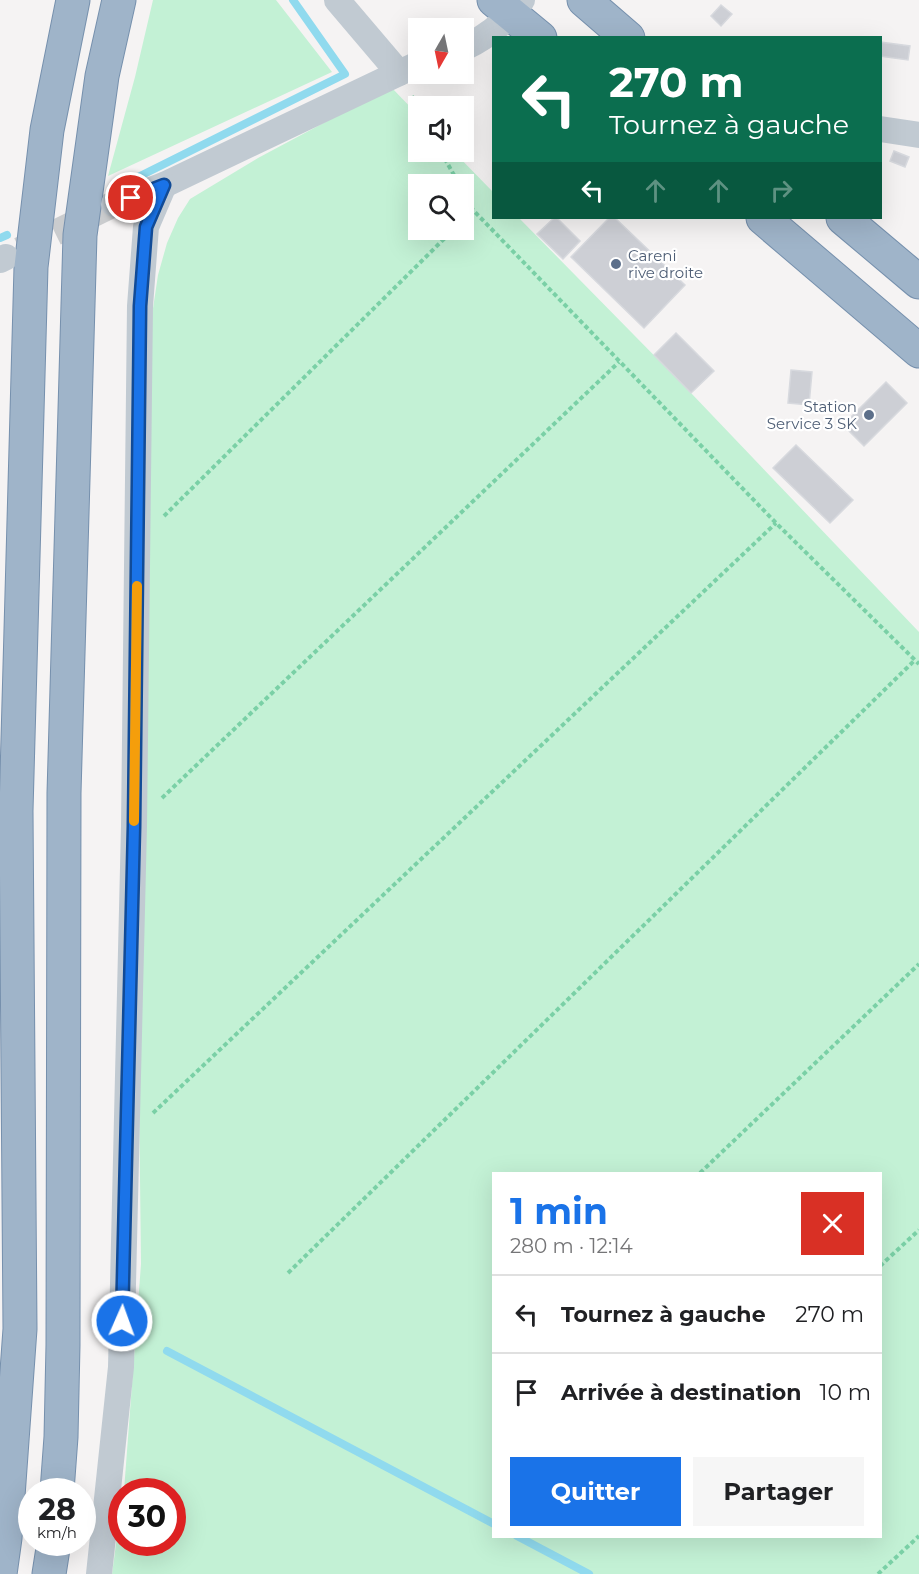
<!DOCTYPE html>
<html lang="fr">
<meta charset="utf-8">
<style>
:root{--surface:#fff;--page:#f6f6f6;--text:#202124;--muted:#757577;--line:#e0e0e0;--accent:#1a73e8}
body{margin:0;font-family:Montserrat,sans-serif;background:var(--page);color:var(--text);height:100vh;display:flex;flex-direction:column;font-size:22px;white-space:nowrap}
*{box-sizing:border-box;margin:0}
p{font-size:20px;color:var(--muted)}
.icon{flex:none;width:33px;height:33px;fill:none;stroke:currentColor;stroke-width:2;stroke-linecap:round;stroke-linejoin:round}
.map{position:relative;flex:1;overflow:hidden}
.details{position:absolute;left:492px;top:1172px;width:390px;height:366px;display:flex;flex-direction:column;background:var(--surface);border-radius:0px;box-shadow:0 6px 24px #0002}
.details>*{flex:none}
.guide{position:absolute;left:492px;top:36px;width:390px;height:183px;border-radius:0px;box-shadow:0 6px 24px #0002;background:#0b6e4f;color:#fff;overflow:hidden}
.needle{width:39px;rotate:189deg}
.fabs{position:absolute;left:408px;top:18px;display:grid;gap:12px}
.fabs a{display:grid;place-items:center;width:66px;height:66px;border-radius:0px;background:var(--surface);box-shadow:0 6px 24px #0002;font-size:30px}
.speed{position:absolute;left:18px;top:1478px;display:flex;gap:12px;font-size:30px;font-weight:700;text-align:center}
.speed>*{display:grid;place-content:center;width:78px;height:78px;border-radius:50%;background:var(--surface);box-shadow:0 6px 24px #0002;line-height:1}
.speed small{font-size:15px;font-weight:400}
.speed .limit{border:9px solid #d22;background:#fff;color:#111}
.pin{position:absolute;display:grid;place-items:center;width:51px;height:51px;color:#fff;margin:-26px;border:3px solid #fff;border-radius:50%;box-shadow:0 2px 6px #0007}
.me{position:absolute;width:66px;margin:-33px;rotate:2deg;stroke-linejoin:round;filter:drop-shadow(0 0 4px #0008)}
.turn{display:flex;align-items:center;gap:21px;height:126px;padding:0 18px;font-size:27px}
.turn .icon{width:78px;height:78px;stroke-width:2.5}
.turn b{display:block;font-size:42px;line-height:51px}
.lanes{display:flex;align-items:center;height:57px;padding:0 18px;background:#0003;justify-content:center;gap:30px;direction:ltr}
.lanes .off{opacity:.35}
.round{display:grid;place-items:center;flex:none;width:63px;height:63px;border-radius:0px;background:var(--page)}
.overview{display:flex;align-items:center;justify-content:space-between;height:102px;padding:0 18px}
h1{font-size:36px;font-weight:700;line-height:45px;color:var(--accent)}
.button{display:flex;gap:12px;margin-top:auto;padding:12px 18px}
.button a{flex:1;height:69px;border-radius:0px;background:var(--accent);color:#fff;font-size:24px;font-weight:700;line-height:69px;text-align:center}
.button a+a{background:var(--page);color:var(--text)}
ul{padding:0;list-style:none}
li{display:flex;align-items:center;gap:18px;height:78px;padding:0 18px;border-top:2px solid var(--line)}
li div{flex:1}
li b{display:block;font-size:22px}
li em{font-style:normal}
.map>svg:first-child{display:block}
.green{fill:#c3f1d5;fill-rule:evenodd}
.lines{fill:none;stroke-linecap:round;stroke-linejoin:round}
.stream{stroke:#90daee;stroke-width:8}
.building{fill:#cdcfd5;stroke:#d7d9de;stroke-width:1.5}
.minor-tunnel{stroke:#caccce;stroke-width:26;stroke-dasharray:26 13;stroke-linecap:butt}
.trunk-casing{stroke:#7690ad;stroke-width:35}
.path{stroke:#7ad0a6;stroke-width:4;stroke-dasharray:4.5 3;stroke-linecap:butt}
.minor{stroke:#c1cad2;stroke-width:26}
.trunk{stroke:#9fb4c9;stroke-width:33}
.route-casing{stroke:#114b97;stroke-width:15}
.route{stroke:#1a73e8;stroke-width:10}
.slow{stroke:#f59e0b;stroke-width:10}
.service-dot{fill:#5c6f8a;stroke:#fff;stroke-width:2}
.labels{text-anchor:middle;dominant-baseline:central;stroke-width:4.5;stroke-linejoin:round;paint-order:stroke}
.service-label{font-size:15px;fill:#4e5e75;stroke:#fff;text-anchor:start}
</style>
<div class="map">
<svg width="919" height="1574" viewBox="0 0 919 1574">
<rect width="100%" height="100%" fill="#f5f3f3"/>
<g class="green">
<path d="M153,0H276L332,72L108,176L135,77Z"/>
<path d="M391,87L418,115V152H454L493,192L494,218H519L691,393L919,632V1574H112L121,1507L122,1542H172V1491H124L141,1264L139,1093L152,315L158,275L167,243L178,218L190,199L258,158ZM418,184H464V230H418ZM494,1173H880V1536H494Z"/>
</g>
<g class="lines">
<g class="stream">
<path d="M120,186L345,74L293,0"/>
<path d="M0,238L7,235"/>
<path d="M167,1351L494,1524"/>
<path d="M517,1536L589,1574"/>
</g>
</g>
<g class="building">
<path d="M721,5L732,14L721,26L711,16Z"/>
<path d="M880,42L910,46L908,60L880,56Z"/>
<path d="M894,151L909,157L905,167L890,161Z"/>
<path d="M554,218H557L580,241L563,259L537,234Z"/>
<path d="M609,218H615L685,285L644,328L571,257Z"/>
<path d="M676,333L714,371L691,393L654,355Z"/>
<path d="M791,370L812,372L809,405L788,403Z"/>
<path d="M886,382L907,403L864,446L843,425Z"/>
<path d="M796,445L853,500L830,523L773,468Z"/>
</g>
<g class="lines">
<path class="minor-tunnel" d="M20,250L114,204"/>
<g class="trunk-casing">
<g id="trunk">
<path d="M494,0L540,38"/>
<path d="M584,0L628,38"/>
<path d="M763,218L919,351"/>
<path d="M843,218L919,282"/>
<path d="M57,1491L61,1437L63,1345L64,793L80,235L102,76L119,0"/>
<path d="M0,1574L5,1538L20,1329L16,811L31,267L47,130L73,0"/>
<path d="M49,1574L54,1542"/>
</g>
</g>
<g class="path">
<path d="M412,96L418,109"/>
<path d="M441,152L459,184"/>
<path d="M464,193L473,210L776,523L919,664"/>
<path d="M464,220L473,210"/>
<path d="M164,516L453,230"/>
<path d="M162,798L619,362"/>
<path d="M153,1113L776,523"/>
<path d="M700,1173L919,964"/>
<path d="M880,1266L919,1230"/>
<path d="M288,1273L915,660"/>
<path d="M878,1574L919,1536"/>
</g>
<g class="minor">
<path d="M337,0L399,73"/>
<path d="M464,48C487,37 507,21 522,0"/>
<path d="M880,129L919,135"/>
<path d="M114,204L164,185L418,64"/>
<path d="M0,260L6,257"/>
<path d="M99,1574L121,1367L134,826L140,306L146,227L164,185"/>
</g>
<use href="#trunk" class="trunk"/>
</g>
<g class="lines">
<g class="route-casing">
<path id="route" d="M122,1321L134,826L140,306L146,227L164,185L131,198"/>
</g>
<use href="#route" class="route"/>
<path class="slow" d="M134,821L137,586"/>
</g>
<g class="service-dot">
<circle cx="616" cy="264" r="6"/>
<circle cx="869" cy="415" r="6"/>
</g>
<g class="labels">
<g class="service-label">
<text x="628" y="255">Careni<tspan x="628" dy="17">rive droite</tspan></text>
<text x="857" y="406" text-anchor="end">Station<tspan x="857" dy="17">Service 3 SK</tspan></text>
</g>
</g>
</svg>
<div class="fabs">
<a><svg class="needle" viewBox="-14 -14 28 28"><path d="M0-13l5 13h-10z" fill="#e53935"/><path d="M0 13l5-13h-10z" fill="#757577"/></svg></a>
<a><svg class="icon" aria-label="sound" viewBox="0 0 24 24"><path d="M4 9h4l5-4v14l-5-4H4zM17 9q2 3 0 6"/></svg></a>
<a><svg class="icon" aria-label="search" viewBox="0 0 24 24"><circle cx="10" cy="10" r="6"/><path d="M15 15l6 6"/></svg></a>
</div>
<div class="speed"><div>28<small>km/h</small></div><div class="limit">30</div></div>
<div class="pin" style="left:131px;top:198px;background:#d93025"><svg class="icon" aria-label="arrive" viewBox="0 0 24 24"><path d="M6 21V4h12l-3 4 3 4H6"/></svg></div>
<svg class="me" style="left:122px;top:1321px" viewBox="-20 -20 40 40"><circle r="17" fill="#1a73e8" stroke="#fff" stroke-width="3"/><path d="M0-11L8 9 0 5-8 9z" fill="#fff"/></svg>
<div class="guide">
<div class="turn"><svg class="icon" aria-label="left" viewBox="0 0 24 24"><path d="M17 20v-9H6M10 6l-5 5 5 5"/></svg><div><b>270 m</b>Tournez à gauche</div></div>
<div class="lanes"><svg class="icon" aria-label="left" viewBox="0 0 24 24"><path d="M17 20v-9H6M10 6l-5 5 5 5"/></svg><svg class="icon off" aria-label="ahead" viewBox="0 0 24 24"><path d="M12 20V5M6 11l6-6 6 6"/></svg><svg class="icon off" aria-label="ahead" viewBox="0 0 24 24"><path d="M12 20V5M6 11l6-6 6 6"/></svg><svg class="icon off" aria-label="right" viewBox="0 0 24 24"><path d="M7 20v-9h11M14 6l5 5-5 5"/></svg></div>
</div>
<section class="details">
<div class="overview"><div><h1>1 min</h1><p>280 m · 12:14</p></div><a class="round" style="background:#d93025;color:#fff"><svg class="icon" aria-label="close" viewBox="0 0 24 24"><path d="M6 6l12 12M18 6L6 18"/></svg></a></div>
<ul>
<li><svg class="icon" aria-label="left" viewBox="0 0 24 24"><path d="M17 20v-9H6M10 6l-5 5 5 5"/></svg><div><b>Tournez à gauche</b></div><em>270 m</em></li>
<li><svg class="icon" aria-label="arrive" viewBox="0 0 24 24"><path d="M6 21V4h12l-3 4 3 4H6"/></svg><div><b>Arrivée à destination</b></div><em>10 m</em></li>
</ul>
<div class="button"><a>Quitter</a><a>Partager</a></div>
</section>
</div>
